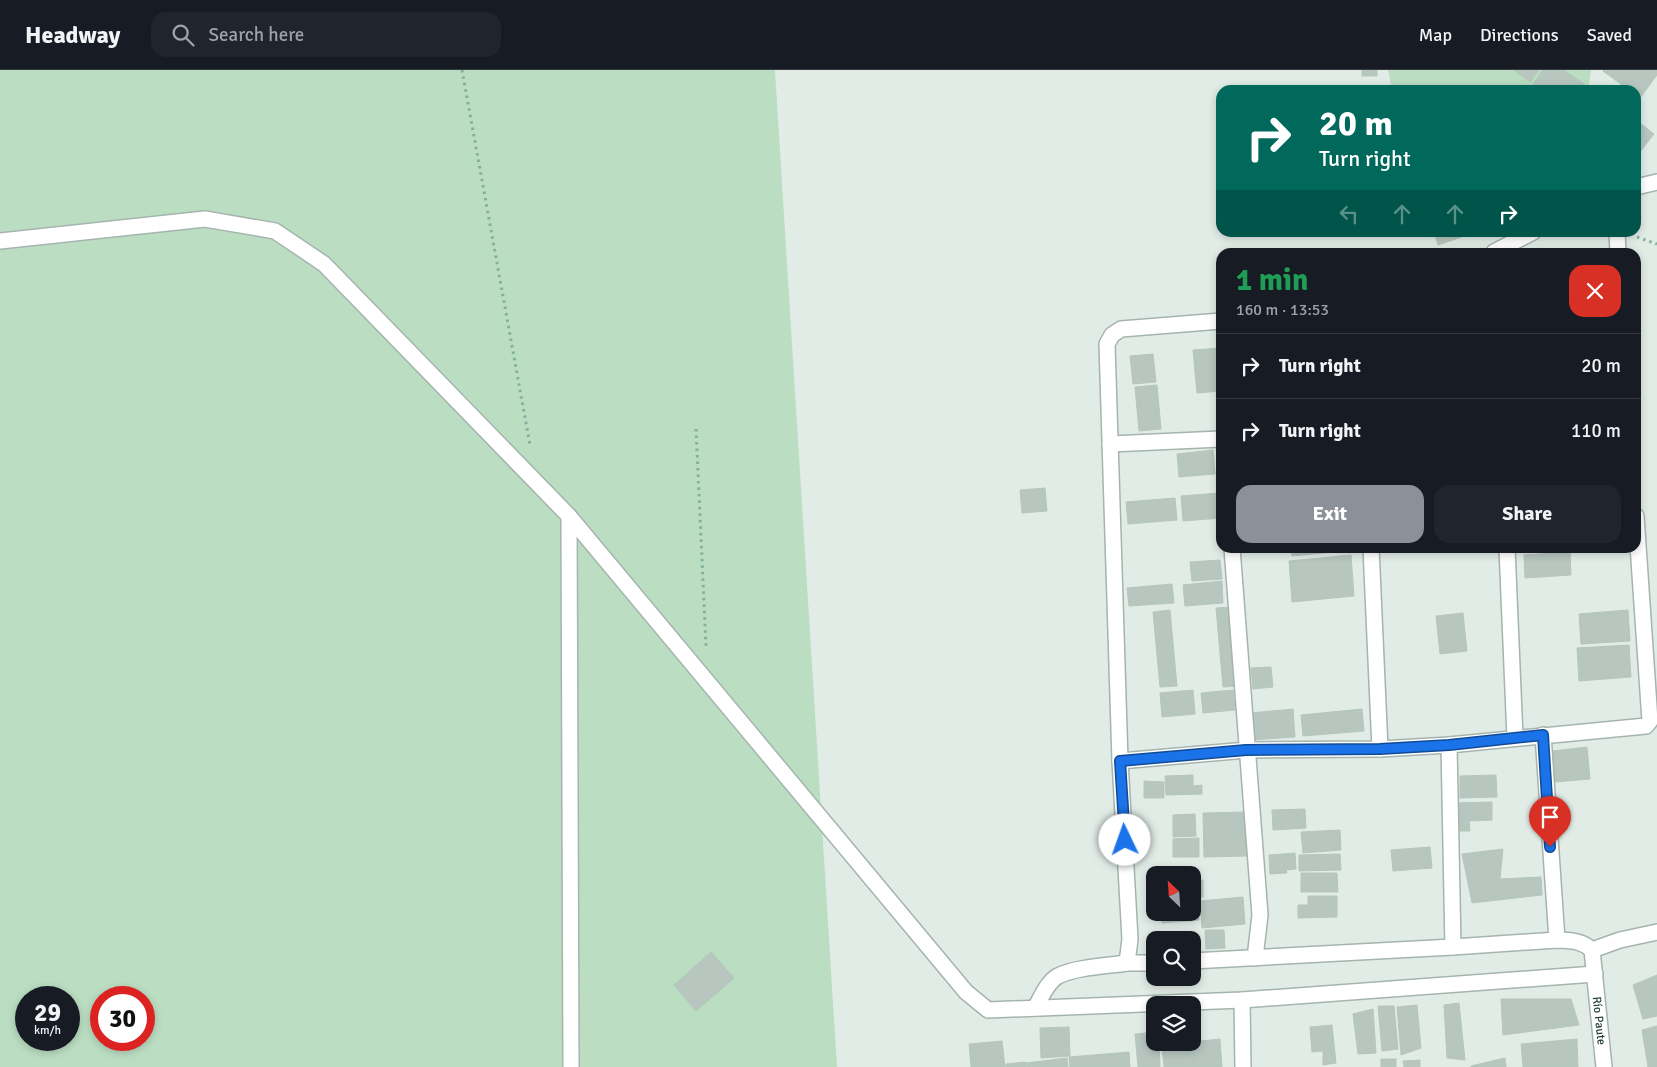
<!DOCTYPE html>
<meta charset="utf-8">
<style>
:root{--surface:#171b24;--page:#20242c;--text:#f1f3f6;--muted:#9ea1a6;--line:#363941;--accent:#8c9099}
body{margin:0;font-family:Signika,sans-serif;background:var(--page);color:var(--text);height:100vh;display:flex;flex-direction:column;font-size:19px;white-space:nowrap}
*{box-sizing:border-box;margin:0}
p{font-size:16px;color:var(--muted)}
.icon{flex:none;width:28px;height:28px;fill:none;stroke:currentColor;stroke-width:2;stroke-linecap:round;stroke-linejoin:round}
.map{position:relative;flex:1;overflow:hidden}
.details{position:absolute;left:1216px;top:178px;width:425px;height:305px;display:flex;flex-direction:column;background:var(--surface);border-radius:15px;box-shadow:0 2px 8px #0003}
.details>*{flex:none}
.top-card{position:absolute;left:1216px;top:15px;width:425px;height:152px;border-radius:15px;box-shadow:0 2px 8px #0003;background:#00695c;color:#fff;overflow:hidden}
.needle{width:32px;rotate:335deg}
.tools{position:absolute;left:1146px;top:796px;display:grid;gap:10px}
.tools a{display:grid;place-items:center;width:55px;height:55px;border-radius:10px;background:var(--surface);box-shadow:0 2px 8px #0003;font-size:25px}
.speed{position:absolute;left:15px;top:916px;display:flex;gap:10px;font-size:25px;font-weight:700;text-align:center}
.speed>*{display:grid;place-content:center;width:65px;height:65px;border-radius:50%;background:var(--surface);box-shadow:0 2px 8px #0003;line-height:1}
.speed small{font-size:12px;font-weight:400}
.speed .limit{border:8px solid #d22;background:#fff;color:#111}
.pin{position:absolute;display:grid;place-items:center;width:42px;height:42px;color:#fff;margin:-51px -21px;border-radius:50% 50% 50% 0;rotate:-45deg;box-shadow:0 0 5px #0007}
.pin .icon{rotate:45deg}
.me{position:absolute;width:55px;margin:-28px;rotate:357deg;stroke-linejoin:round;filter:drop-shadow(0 0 4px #0008)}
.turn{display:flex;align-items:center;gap:18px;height:105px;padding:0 20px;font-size:22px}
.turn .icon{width:65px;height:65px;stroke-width:2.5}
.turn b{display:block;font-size:35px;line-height:42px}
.lanes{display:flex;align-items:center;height:48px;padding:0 20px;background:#0003;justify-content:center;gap:25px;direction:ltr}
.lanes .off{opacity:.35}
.round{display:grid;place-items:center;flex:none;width:52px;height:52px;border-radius:15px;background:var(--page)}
.headline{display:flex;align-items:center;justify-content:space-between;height:85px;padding:0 20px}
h1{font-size:30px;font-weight:800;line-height:38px;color:#1e9e55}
.primary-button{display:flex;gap:10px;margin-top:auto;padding:10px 20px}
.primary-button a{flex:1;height:58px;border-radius:15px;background:var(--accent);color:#fff;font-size:20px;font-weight:800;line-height:58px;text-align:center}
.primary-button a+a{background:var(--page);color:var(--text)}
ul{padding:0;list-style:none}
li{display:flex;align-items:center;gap:15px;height:65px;padding:0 20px;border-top:1px solid var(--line)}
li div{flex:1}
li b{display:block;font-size:19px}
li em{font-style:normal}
header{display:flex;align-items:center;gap:30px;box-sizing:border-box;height:70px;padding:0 25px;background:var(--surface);border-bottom:1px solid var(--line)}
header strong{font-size:24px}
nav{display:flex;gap:28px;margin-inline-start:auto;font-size:18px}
.search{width:350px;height:45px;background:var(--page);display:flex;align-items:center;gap:12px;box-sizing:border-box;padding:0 18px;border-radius:15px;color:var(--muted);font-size:19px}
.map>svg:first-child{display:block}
.green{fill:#bbdec2;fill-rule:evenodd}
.building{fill:#b7c7c0;stroke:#b5c6bd}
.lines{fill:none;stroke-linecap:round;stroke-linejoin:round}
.minor-casing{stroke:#a5b4ae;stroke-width:18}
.path{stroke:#82b09e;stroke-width:3;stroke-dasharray:2.5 4;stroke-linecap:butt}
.minor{stroke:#fff;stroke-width:15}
.route-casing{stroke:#114b97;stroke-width:12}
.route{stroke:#1a73e8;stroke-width:9}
.labels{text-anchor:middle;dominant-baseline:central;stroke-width:4;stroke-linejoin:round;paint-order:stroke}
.street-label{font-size:12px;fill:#223e34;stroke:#f3f9f5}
</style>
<header>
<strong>Headway</strong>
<div class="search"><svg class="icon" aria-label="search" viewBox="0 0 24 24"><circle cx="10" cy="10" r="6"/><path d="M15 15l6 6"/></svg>Search here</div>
<nav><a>Map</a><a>Directions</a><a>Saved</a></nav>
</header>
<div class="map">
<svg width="1657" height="997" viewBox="0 0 1657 997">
<rect width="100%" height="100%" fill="#e2ece7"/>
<g class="green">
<path d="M0,0H775L837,997H0ZM26,928H69V970H26ZM101,928H144V970H101Z"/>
<path d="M1388,0H1591L1588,20H1392Z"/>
</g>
<g class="building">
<rect x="1362" y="0" width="15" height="6"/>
<path d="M1514,0H1539L1530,12Z"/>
<path d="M1543,0H1564L1584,14L1579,20H1536L1531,17Z"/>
<path d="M1604,0H1657V5L1640,28L1636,25V20H1629L1603,1Z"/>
<path d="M1636,50L1654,64L1636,87Z"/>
<path d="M1434,162H1469L1470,164L1438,175Z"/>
<path d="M1221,278V321L1197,323L1193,280Z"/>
<path d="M1153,284L1156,312L1133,314L1130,286Z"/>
<path d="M1157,315L1161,359L1139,361L1135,317Z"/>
<path d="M1213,380L1215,404L1179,407L1177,384Z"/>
<path d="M1045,418L1047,441L1022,443L1020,420Z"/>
<path d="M1219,423L1221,448L1183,451L1181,426Z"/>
<path d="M1175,428L1177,450L1128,454L1126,432Z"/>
<path d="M1291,478H1332L1333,482L1292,486Z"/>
<path d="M1570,482L1571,505L1525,508L1524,485Z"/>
<path d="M1351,485L1354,526L1292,532L1289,491Z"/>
<path d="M1220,490L1222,509L1192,511L1190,492Z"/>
<path d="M1222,511L1223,533L1185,536L1183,515Z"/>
<path d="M1172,514L1174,533L1129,536L1127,518Z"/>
<path d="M1231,537L1238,616L1223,617L1216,538Z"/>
<path d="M1170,540L1177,616L1160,617L1153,542Z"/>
<path d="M1628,540L1630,571L1581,574L1579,544Z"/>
<path d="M1463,543L1467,581L1440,584L1436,546Z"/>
<path d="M1629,575L1631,607L1579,611L1577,578Z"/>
<path d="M1271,597L1273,617L1253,619L1251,598Z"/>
<path d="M1193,620L1195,644L1162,647L1160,623Z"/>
<path d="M1233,620L1235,640L1203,643L1201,623Z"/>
<path d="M1293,639L1295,667L1252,670L1250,643Z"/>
<path d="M1362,639L1364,661L1303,666L1301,645Z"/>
<path d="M1587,677L1590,709L1555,712L1553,681Z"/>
<path d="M1193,705V716L1202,715V724L1166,725L1165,706Z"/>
<path d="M1496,705L1497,727L1460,728V706Z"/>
<path d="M1144,711L1164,712V728H1144Z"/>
<path d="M1492,732V750L1469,751L1470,761H1456L1455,733Z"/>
<path d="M1305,739L1306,758L1273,760L1272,740Z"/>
<path d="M1246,742L1247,786L1204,787L1203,743Z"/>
<path d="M1195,744L1196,766L1173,767V745Z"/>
<path d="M1340,760L1341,780L1303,783L1301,762Z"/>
<path d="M1199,768V787H1173V769Z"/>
<path d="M1430,777L1432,798L1393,801L1391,780Z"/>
<path d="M1503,779L1500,809L1541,807L1542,825L1472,833L1462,784Z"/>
<path d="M1295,783L1296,799L1286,800L1287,803L1270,804L1269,785Z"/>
<path d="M1340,784L1341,800L1299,801V785Z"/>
<path d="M1301,803H1337L1338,822H1301Z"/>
<path d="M1192,810H1203V827L1192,828Z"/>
<path d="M1308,826H1337V847L1298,848V835H1308Z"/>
<path d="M1243,827L1245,854L1202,858L1200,831Z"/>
<path d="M1198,831L1199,850L1162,853L1161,842H1192V832Z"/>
<path d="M1205,860H1224L1225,878L1206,879Z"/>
<path d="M711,882L734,908L696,941L674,915Z"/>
<path d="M1657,905V946L1643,949L1633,915Z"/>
<path d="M1501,929H1571L1579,955L1503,965Z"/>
<path d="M1459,933L1465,990L1447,988L1444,935Z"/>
<path d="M1417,935L1421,978L1401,985L1397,937Z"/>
<path d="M1378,936H1394L1398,979L1382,981Z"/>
<path d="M1373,939L1376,983L1358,984L1353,944Z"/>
<path d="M1332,955L1336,993L1323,995V981L1312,982L1310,957Z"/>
<path d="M1657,956V997H1648L1642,960Z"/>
<path d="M1069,957L1070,986L1041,988L1040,958Z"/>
<path d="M1155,962V972H1159L1160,997H1138L1135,964Z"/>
<path d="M1220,969L1222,997H1164L1162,975Z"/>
<path d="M1577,969L1578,997H1523L1521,974Z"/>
<path d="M1002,971L1005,997H971L969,974Z"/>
<path d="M1129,982L1130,997H1070L1069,987Z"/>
<path d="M1067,988L1068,997H1027L1026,993Z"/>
<path d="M1505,988L1506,997H1471V996Z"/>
<rect x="1381" y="989" width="15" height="8"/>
<path d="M1420,990V997H1404L1403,991Z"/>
<path d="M1025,992L1026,997H1006V994Z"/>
</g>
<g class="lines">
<g class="minor-casing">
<g id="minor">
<path d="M1636,117L1657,112"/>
<path d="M1617,162L1618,182"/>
<path d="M0,171L205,149L275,161L324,194L569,446L966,922L988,940L1242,930L1595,904"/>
<path d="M1494,182L1533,162"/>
<path d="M1110,374L1221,369"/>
<path d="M569,446L571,997"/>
<path d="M1232,478L1260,845L1255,888"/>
<path d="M1371,478L1380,679"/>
<path d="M1507,478L1515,668"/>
<path d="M1543,665L1557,870"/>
<path d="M1449,675L1453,877"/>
<path d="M1120,691L1247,680L1380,679L1449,675L1646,656L1650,651L1636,446"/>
<path d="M1592,880L1620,870L1657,862"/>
<path id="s1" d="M1192,891L1453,877L1557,870C1571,871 1581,870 1592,880L1604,997"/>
<path d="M1155,893H1127L1130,869L1120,691L1107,274L1112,265L1121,259L1221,251"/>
<path d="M1242,930L1243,997"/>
<path d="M1035,938C1041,928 1047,912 1058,906C1076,897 1107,896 1127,893"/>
</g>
</g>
<g class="path">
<path d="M462,0L530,375"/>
<path d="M1637,167L1657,174"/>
<path d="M696,359L706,576"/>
</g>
<use href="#minor" class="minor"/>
</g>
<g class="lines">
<g class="route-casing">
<path id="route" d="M1125,770L1120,691L1246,680L1380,679L1449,675L1543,665L1550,777"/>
</g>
<use href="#route" class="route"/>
</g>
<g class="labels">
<g class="street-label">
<text stroke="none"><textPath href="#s1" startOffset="474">Río Paute</textPath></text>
</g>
</g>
</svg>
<div class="tools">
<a><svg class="needle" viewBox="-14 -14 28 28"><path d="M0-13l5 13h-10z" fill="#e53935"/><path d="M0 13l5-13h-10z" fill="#9ea1a6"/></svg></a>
<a><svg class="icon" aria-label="search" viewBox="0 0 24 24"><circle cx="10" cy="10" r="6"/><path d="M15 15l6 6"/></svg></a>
<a><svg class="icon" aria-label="layers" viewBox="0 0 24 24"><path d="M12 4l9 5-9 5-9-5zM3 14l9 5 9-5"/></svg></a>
</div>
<div class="speed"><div>29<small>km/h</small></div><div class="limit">30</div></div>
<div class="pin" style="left:1550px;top:777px;background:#d93025"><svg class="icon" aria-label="arrive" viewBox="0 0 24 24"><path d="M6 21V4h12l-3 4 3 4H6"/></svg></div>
<svg class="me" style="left:1125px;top:770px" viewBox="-20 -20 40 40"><circle r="19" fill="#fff"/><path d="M0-13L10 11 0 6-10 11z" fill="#1a73e8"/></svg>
<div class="top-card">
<div class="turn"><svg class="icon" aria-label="right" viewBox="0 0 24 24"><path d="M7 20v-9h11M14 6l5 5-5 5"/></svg><div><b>20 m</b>Turn right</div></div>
<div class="lanes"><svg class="icon off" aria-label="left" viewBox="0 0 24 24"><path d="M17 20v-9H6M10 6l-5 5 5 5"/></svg><svg class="icon off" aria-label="ahead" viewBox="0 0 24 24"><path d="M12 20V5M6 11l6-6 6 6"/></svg><svg class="icon off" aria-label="ahead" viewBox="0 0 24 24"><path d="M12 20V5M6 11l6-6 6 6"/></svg><svg class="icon" aria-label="right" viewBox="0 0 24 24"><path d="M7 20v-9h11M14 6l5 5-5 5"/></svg></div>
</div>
<section class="details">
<div class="headline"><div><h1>1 min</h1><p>160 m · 13:53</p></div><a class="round" style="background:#d93025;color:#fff"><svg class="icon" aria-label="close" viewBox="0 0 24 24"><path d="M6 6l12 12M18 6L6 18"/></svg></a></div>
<ul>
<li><svg class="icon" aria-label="right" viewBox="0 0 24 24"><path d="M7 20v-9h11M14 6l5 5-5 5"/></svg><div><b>Turn right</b></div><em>20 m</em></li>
<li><svg class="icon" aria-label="right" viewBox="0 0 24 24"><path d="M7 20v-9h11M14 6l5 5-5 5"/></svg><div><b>Turn right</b></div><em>110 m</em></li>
</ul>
<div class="primary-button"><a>Exit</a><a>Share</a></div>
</section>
</div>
